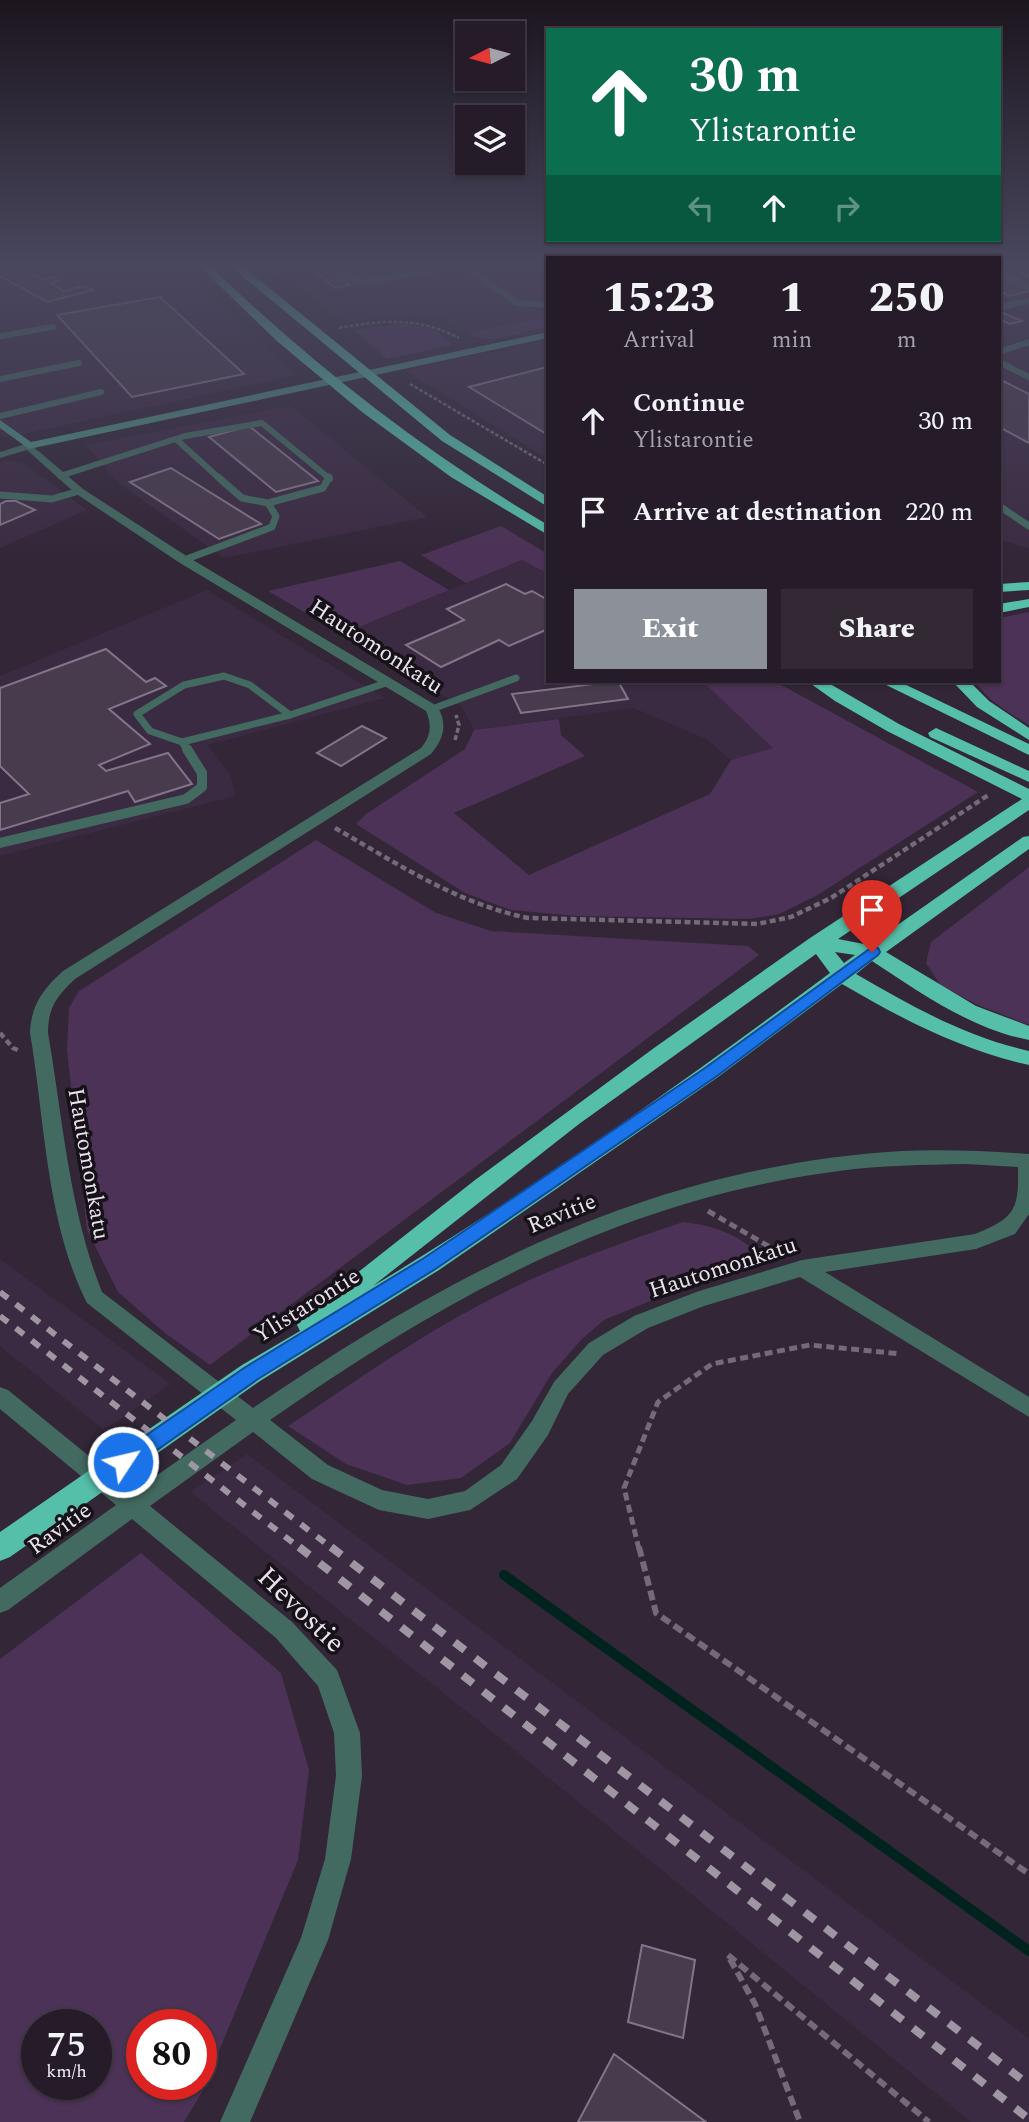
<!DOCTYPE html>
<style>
:root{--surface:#261c29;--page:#322935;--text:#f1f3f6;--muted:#a4a1a8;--line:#423a46;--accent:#8c9099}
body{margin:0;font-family:Spectral,serif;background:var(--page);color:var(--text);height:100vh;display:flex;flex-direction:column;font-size:26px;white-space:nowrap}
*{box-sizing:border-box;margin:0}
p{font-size:23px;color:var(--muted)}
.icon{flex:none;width:38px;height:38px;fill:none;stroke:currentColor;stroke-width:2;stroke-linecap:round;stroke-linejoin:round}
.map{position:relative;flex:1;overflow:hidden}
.panel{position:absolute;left:546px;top:256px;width:455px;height:427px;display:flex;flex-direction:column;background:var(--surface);border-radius:0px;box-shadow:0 2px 5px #0004,0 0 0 2px var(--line)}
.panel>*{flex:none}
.banner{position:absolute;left:546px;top:28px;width:455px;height:214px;border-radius:0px;box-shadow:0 2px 5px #0004,0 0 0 2px var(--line);background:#0b6e4f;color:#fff;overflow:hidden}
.needle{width:46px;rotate:264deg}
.buttons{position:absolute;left:455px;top:21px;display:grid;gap:14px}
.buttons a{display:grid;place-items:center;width:70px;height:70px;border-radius:0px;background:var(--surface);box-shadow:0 2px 5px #0004,0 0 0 2px var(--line);font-size:35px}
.speed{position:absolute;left:21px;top:2009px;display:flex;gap:14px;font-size:35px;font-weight:700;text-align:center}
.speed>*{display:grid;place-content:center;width:91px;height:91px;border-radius:50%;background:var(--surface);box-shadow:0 2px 5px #0004,0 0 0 2px var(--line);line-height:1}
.speed small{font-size:18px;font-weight:400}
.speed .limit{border:10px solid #d22;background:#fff;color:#111}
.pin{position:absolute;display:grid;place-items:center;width:60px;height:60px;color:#fff;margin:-72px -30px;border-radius:50% 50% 50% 0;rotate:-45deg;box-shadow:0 0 7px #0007}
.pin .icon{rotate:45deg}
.me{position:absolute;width:77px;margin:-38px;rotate:55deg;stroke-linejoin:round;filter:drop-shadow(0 0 5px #0008)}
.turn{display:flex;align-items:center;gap:24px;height:147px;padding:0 28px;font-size:32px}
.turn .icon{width:91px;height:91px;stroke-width:2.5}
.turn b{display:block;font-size:49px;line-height:60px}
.lanes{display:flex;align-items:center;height:66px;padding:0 28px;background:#0003;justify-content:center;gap:35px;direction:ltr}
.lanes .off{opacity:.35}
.eta{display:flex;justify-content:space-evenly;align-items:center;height:119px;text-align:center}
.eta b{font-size:42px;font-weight:800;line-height:49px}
.cta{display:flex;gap:14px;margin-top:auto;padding:14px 28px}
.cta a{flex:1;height:80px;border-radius:0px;background:var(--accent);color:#fff;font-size:28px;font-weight:800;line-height:80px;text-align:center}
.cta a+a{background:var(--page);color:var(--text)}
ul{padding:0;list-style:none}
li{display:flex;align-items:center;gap:21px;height:91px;padding:0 28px}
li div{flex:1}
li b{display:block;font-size:26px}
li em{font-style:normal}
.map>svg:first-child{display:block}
.built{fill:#3b2b42}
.green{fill:#4c3256;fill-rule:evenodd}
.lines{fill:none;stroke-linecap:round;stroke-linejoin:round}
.stream{stroke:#01231d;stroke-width:10}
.building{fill:#483b4d;stroke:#837589;stroke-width:2}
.path-far4{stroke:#746a79;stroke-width:2.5;stroke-dasharray:3.5 2;stroke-linecap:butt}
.path-far3{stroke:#746a79;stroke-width:3.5;stroke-dasharray:5 2.5;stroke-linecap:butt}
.path-far2{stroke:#746a79;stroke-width:4.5;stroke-dasharray:6 3.5;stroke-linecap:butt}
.path-far1{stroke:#746a79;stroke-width:5;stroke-dasharray:8 4.5;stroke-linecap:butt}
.path{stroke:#746a79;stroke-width:6;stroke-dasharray:10 5;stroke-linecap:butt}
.lane-far2{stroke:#436a60;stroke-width:6}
.lane-far1{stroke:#436a60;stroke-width:7}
.lane{stroke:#436a60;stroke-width:10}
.street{fill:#436a60;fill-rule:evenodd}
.secondary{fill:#4c8c7e;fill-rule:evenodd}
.highway{fill:#55bfa9;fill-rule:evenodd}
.rail-far1{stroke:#9f96a4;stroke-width:6;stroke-dasharray:10 10;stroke-linecap:butt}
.rail{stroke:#9f96a4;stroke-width:8;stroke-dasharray:13 13;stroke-linecap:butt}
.route{fill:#1a73e8;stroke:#114b97;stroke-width:2}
.labels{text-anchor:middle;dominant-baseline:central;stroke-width:7;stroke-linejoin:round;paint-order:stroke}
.street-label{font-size:23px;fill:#e9e2ed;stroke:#171219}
.near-street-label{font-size:28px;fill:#e9e2ed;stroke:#171219}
</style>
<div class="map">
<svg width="1029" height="2122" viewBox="0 0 1029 2122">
<rect width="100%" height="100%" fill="#322637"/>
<g class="built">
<path d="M0,265H175L297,375L5,438L0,434Z"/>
<path d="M272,265H548V317L468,333L442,318L415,315L348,321L338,318Z"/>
<path d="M999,265H1029V549L999,539Z"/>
<path d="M548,340V459L404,370Z"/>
<path d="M291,406L427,517L224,558L120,484L85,445Z"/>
<path d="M5,460L22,462L87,510L0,548V462Z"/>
<path d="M522,560L548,574V681H702L774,748L731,760L706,739L634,708L474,730L462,707L342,634Z"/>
<path d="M207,590L385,698L207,745L230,774L236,796L0,856V676Z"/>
<path d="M0,1259L171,1384L104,1430L0,1346Z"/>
<path d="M247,1454L1029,2039V2122H971L485,1726L190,1492Z"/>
</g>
<g class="green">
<path d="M548,317V326C526,331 487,347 468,333Z"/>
<path d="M396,324C416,325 439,327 452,345L387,359L355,330Z"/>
<path d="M501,526L548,554V574L522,560L466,583L421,555Z"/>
<path d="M400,561L449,590L342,634L268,591Z"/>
<path d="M1029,612V725C1010,713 987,701 975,681H999V618Z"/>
<path d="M702,681H774L978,792L816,896L779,914L750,919L576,916L511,910L465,893L356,824L366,814L465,749L474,730L559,719L561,735L585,756L454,813L529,875L710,794L731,760L773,748Z"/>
<path d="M316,840L436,913L491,931L748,946L759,955L210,1365L165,1333L118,1292L87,1230L67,1050L69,1008L79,991Z"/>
<path d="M1029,867V1025L978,1005L941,986L926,963L931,942Z"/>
<path d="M683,1222C717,1226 740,1235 764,1259L721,1272L604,1320L582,1339L552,1373L510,1443L461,1478L407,1485L346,1464L288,1426C354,1382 420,1335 491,1299C552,1267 618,1244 683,1222Z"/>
<path d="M141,1553L281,1673L309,1770L298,1860L202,2092L184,2122H0V1659ZM37,2025H96V2084H37ZM142,2025H201V2084H142Z"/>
</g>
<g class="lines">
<path class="stream" d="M504,1575L1029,1951"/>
</g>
<g class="building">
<path d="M308,265H326L350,285L335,288Z"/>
<path d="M1001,265H1029V277Z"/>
<path d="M24,269L44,280L53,277L59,281L50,283L64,291L85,286L93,290L47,302L0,276Z"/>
<path d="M999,275L1029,289V291L1009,296L999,291Z"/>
<path d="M160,297L244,374L132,397L57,315Z"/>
<path d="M999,311L1022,321L1010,324L999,319Z"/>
<path d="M547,367L548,435L469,387Z"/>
<path d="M999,379L1029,394V443L999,427Z"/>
<path d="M249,426L318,481L276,492L209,437Z"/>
<path d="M171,468L261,524L219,539L130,482Z"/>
<path d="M6,501H16L35,510L0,525V504Z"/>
<path d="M506,584L525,594L532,591L548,600V629L509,646L499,640L441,667L406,645L464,620L447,609Z"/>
<path d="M106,649L146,682L155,678L166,686L109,709L150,744L99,765L106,771L168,753L192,784L135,802L128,791L0,830V803L29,794L0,766V688Z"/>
<path d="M618,681L628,699L521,713L512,694Z"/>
<path d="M362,726L386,738L341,766L317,753Z"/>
<path d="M642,1945L695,1960L683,2038L628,2022Z"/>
<path d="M614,2054L706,2122H578Z"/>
</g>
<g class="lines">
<g class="path-far4">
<path d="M267,265L279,277"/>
<path d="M540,265L548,271"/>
<path d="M339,328C383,320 419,317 459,338"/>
<path d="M410,384L548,465"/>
</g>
<path class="path-far3" d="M455,740L459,725L456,715"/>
<g class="path-far2">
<path d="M335,828C398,864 456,903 528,918L757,924L791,917L831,898L990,794"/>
<path d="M0,1033L13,1048L20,1051"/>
</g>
<g class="path-far1">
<path d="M708,1211L782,1254"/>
<path d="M639,1549L624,1488L658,1402L712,1364L810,1345L901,1354"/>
</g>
<g class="path">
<path d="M639,1547L656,1613L1029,1874"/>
<path d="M728,1955L929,2122"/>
<path d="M730,1959L755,2004L800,2122"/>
</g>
<g class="lane-far2">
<path d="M334,265L353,281L366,282L462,265"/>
<path d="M463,265L517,303L548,305"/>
<path d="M999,272L1029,286"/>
<path d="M999,303L1005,306L1029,301"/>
<path d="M0,336L53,327"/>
<path d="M999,352L1029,342"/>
<path d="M999,362L1029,377"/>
<path d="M0,379L79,363"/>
<path d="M0,416L101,392"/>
<path d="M177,440L220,479"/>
<path d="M60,476L185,436L262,423L330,479"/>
</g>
<g class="lane-far1">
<path d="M218,477L242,498L268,503L323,488L329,477"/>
<path d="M0,495L52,499L79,491"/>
<path d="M999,506L1029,526"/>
<path d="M184,560L272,527L276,516L268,503"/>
<path d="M224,676L250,685L290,715L182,742L150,731L137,714L184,685Z"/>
<path d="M432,709L516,678"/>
<path d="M290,715L389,682"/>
<path d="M182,742L188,751"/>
</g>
<path class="lane" d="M0,843L186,799L202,787V773L187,749"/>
<path class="street" d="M29,443L83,489L188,557L437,706C448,724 444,738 431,754L75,979C57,996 48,1007 48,1033C63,1120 69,1209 102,1292L253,1408C455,1270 653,1166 902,1151C944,1149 987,1151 1029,1154V1214L1015,1234L976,1249L825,1272L1029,1397V1417L800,1277L704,1306L648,1328L603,1355L568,1394L548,1435L517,1479L470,1510L428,1519L379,1510L312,1479L253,1432L150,1506L292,1622L337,1670L360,1733L362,1776L351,1859L328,1940L250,2122H220L301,1938L325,1859L336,1776L334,1733L318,1686L276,1638L132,1519L8,1610L0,1613V1588L116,1505L0,1409V1387L8,1390L133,1492L236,1420L87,1303C46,1222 45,1121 30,1033C31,1005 43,989 63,971L421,748C431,736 432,725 426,711L180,563L75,493L27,450L0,458V452ZM966,1164L1018,1167C1019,1210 1015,1218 975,1234L802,1260L699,1291L634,1316L589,1343L554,1382L532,1421L501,1465L465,1491L428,1499L382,1490L328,1465L270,1420C446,1297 622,1199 839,1171C881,1165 923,1165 966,1164Z"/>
<path class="secondary" d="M548,332V338L29,449L0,428V420L31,442Z"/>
<g class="highway">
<path d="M198,265H209C313,365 424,452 548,525V535L451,477L362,412L278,342Z"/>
<path d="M229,265H241L450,435L548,497V507L442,441Z"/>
<path d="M1029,582V590L999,592V584Z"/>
<path d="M1029,599V607L999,613V604Z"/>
<path d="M807,681H825L899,724L1029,789V810L838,939L869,945L1023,837L1029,836V849L886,952L976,1006L1029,1026V1040C971,1029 921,993 872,961L856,974C911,1006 966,1037 1029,1051V1065C961,1050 902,1019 842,984L718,1077L439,1270L260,1381L10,1557L0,1561V1532L242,1365L300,1331L297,1325L300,1318L475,1180L654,1048L810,938L1022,799L887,731L835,701ZM835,952L855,955L844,963ZM816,954L830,973C682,1083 531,1191 373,1286L579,1124Z"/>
<path d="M878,681H898L1029,744V755Z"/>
<path d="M952,681H969L989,701L1029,728V740L977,707Z"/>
<path d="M936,728L1029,771V782L930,737L928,733Z"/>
</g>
<g class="rail-far1">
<path d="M0,1292L333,1549"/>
<path d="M0,1316L301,1549"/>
</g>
<g class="rail">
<path d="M299,1547L1029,2119"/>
<path d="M331,1547L1029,2085"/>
</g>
</g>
<linearGradient id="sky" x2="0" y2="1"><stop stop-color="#1c151e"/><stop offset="0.47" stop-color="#49475e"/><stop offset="1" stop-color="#49475e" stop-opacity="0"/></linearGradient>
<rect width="1029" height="562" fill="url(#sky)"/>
<path class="route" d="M872,947L878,948L880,952L878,955L717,1076L437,1268L258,1379L130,1469L123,1471L116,1469L113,1462L116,1456L244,1368L424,1258L705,1068Z"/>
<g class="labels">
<g class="street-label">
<text transform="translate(376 647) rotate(33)">Hautomonkatu</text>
<text transform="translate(88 1164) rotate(80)">Hautomonkatu</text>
<text transform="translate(562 1214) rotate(-22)">Ravitie</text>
<text transform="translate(723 1268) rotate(-18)">Hautomonkatu</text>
<text transform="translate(307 1306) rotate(-32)">Ylistarontie</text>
<text transform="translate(60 1529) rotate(-36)">Ravitie</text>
</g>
<g class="near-street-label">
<text transform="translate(301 1610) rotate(44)">Hevostie</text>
</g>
</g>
</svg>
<div class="buttons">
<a><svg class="needle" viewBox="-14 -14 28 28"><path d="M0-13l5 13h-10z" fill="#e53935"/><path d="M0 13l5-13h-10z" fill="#a4a1a8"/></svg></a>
<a><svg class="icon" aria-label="layers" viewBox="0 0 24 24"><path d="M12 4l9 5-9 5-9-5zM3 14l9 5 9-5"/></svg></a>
</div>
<div class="speed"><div>75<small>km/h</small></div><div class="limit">80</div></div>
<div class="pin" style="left:872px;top:952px;background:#d93025"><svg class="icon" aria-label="arrive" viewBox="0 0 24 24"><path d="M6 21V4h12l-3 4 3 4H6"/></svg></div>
<svg class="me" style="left:123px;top:1462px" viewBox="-20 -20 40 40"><circle r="17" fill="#1a73e8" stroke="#fff" stroke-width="3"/><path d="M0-11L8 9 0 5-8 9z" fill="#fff"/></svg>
<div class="banner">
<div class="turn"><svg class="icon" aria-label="ahead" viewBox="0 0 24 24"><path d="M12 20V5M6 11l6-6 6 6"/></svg><div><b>30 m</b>Ylistarontie</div></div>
<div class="lanes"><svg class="icon off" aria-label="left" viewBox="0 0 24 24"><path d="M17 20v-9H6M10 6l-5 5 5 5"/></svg><svg class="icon" aria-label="ahead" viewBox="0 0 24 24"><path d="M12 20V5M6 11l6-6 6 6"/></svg><svg class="icon off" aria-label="right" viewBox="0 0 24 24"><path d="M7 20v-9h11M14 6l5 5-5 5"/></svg></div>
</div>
<section class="panel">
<div class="eta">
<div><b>15:23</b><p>Arrival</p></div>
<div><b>1</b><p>min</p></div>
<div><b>250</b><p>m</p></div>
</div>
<ul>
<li><svg class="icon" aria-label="ahead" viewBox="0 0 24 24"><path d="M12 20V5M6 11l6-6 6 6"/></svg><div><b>Continue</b><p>Ylistarontie</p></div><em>30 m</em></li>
<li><svg class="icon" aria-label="arrive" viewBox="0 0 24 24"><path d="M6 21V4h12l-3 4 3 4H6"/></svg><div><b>Arrive at destination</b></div><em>220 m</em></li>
</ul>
<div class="cta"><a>Exit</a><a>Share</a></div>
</section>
</div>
